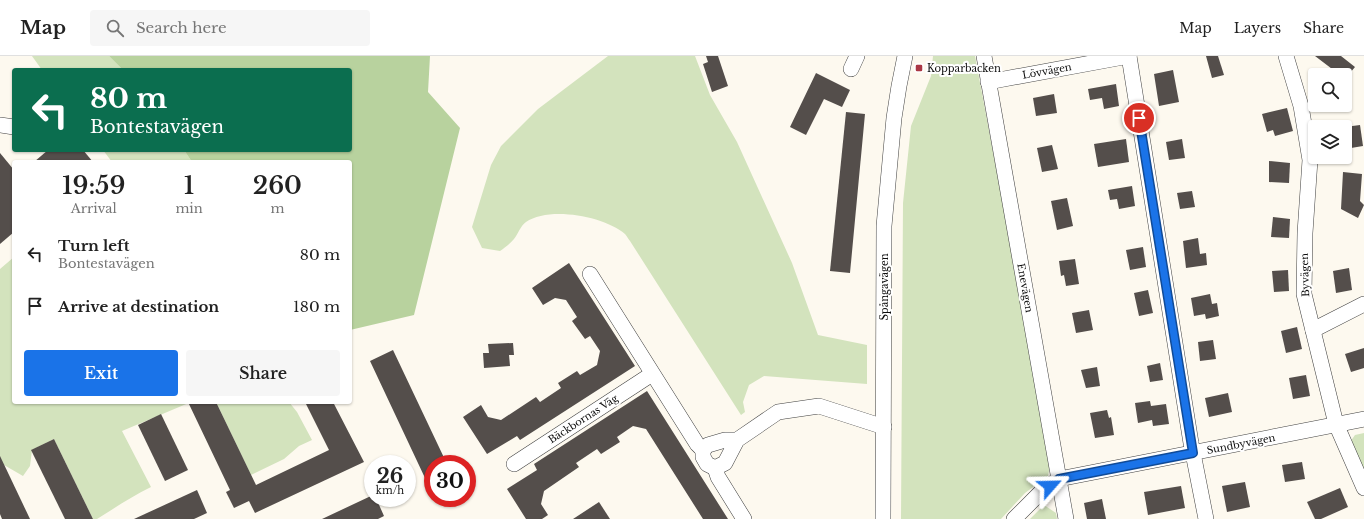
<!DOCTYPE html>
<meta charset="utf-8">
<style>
:root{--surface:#fff;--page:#f6f6f6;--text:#222;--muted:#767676;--line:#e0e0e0;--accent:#1a73e8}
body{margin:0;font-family:"Libre Baskerville",serif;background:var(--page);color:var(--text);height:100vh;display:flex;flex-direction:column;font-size:15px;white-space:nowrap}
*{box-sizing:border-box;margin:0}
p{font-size:13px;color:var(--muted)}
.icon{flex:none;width:22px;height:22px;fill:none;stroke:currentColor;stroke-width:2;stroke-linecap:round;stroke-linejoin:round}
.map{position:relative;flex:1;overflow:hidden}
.side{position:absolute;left:12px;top:104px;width:340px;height:244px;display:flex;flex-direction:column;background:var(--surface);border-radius:4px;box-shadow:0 1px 3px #0004}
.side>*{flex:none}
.guide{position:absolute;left:12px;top:12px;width:340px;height:84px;border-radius:4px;box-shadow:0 1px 3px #0004;background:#0b6e4f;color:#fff;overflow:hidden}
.fabs{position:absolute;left:1308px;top:12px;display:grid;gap:8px}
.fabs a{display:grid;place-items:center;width:44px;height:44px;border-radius:4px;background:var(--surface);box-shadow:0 1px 3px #0004;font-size:20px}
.speed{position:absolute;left:364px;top:399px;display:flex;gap:8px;font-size:20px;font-weight:700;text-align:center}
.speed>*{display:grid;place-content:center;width:52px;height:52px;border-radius:50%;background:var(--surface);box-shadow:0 1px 3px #0004;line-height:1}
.speed small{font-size:10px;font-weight:400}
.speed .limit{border:6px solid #d22;background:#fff;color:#111}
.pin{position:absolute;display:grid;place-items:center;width:34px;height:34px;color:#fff;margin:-17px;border:2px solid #fff;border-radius:50%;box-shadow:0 1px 4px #0007}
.me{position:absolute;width:44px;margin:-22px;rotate:65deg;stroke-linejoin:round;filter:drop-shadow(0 0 3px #0008)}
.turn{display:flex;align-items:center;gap:14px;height:84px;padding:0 12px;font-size:18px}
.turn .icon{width:52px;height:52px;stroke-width:2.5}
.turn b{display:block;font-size:28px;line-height:34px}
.eta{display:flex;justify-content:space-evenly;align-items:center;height:68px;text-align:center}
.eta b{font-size:24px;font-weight:600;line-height:28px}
.action{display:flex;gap:8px;margin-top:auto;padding:8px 12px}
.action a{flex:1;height:46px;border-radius:4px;background:var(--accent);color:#fff;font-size:16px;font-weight:600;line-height:46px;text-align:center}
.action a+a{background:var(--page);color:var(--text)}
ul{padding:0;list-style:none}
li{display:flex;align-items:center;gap:12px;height:52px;padding:0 12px}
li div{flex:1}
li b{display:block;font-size:15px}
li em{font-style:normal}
header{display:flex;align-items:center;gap:24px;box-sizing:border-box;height:56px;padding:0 20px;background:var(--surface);border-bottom:1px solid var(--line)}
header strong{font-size:19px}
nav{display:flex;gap:22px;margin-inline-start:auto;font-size:14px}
.search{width:280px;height:36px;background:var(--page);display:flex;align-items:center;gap:10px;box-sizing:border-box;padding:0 14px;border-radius:4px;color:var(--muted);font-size:15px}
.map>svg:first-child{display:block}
.green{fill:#d3e3bd}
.forest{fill:#b8d29e}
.building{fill:#544e4b}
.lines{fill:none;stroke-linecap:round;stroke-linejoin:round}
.minor-casing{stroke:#404040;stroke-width:16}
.minor{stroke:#fff;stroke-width:15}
.route-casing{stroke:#114b97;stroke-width:10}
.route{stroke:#1a73e8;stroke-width:7}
.poi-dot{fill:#aa3744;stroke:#fff;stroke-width:1.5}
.labels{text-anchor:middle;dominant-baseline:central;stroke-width:4;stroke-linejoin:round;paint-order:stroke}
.poi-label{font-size:10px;fill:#0d0d0d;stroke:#fff;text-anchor:start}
.street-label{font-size:10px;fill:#0d0d0d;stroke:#fff}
</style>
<header>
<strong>Map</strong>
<div class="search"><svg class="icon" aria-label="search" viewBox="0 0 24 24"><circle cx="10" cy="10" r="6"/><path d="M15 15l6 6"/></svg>Search here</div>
<nav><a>Map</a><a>Layers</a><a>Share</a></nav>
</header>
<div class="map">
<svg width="1364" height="463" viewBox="0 0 1364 463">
<rect width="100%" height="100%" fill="#fdf9ef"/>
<g class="green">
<path d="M32,0H109L123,14H42Z"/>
<path d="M608,0H695L710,39L737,86L792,207L818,279L867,289V328L764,320L749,329L743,346L745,356L741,359L630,185C628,183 627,180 625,178C604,160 549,150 526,166C521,169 518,178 514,183C510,188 504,192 500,195L482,192L472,171L491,109L501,90L538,53Z"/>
<path d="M933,0H975L1051,404L1048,420L1025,437L1001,463H901L903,147L911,70L931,20Z"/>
<path d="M103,94H184L192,106H112Z"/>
<path d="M14,201V346H191L122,375L151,431C132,440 115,452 97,463H93L54,383L32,394L30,410L23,420L4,409L0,411V213Z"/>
<path d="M216,346H289L297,356L312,384L299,390L284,403L251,419Z"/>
<path d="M1364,377V424L1348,389L1355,379Z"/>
<path d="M1044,449L1056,457L1057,463H1030Z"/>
</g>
<path class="forest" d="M109,0H430L428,36L460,72L414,259L350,274V106H192L184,94H350V14H123Z"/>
<g class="building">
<path d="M706,0H718L728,30L712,36L703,8L708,6Z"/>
<path d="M1206,0H1218L1224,19L1212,22Z"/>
<path d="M1315,0H1341L1355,11L1345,23V19H1340Z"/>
<path d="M1173,14L1179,46L1159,50L1154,18Z"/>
<path d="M816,17L850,34L842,51L824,43L806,79L790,71Z"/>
<path d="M1116,28L1119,50L1104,53L1102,42L1090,44L1088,33Z"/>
<path d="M1054,38L1057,57L1036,60L1033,42Z"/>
<path d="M1287,52L1293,75L1275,80L1273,74L1267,76L1262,58Z"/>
<path d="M846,56L865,58L850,217L830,215Z"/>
<path d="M1360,69L1363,90L1345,93V71Z"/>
<path d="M1126,83L1129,106L1098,111L1094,88Z"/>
<path d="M1182,83L1185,102L1169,104L1166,86Z"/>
<path d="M1052,89L1058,113L1042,116L1037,92Z"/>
<path d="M48,94H83L93,106H34Z"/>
<path d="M0,97L14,114V176L0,188Z"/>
<path d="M1269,105L1290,107L1289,127L1269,126Z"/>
<path d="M1343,116L1362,118L1360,145L1364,149L1358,162L1341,153Z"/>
<path d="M1132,130L1135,150L1119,153L1117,143L1110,144L1108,134Z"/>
<path d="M1192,135L1195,151L1180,153L1177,137Z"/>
<path d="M1067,142L1073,170L1057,174L1051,145Z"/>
<path d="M1273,161L1290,163L1289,182L1271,181Z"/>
<path d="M1198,182L1200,198L1206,197L1207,209L1186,212L1183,185Z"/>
<path d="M1143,191L1146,211L1130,214L1126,194Z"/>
<path d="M1075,203L1079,228L1066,230L1064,219L1061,220L1059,205Z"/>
<path d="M569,207L635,310L520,384L517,380L487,398L463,361L481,349L488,361L501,364L536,341L540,346L561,332L558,327L577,315L580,319L597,309L600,295L590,280L585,283L572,265L577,261L566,244L555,242L543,249L532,232Z"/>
<path d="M1349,212L1352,234L1336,237L1333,215Z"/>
<path d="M1288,214L1289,235L1274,236L1272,215Z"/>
<path d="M1148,234L1153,257L1139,260L1134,237Z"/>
<path d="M1210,238L1212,248L1217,247L1219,260L1206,263L1205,258L1194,260L1191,242Z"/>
<path d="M1089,254L1093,274L1076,277L1072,257Z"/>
<path d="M1297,271L1302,293L1286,297L1281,275Z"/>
<path d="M1213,284L1216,303L1200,305L1198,286Z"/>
<path d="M513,287L514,299H509L510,310L484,312L483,297H489L488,288Z"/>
<path d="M1364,292V312L1351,316L1345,298Z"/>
<path d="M393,294L447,408H433V439L370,305Z"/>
<path d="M1160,307L1163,324L1150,326L1147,310Z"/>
<path d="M1097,311L1100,330L1086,332L1081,314Z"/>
<path d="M1306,319L1310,340L1293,343L1289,322Z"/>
<path d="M647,335L728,463H703L646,373L633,370L617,381L620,386L601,398L597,393L576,407L579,411L544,435L541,448L548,459L542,463H526L507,433L537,414L534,408Z"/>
<path d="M1228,337L1232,356L1209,361L1205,342Z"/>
<path d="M1150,345L1151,350L1166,348L1169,368L1153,370L1152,364L1138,367L1135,347Z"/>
<path d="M188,346H216L256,429L329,394L305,346H333L364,406L255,457L249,445L234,452L226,436L230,434Z"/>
<path d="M1107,354L1109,362L1111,361L1114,379L1095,382L1090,357Z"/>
<path d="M161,358L188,414L165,425L138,369Z"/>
<path d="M54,383L93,463H65L31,394Z"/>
<path d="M0,400L30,463H2L0,458Z"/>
<path d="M1302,406L1305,423L1285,426L1282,409Z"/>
<path d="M1245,426L1250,451L1227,456L1222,430Z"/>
<path d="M1181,430L1185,452L1148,459L1144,436Z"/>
<path d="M1340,432L1348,451L1321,463H1315L1307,446Z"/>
<path d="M197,434L207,457L194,463H134Z"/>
<path d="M373,439V442H376L384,460L378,463H322Z"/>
<path d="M1102,443L1106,463H1087L1084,447Z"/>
<path d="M599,446L610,463H573Z"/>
</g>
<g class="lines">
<g class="minor-casing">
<g id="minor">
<path d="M984,0L1066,463"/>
<path d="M1129,0L1191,387L1206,463"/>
<path d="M1286,0L1301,50L1310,104L1305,177L1304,238L1336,368L1364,432"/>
<path d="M851,13L857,0"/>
<path d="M988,26L1129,0"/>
<path d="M0,69L14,71"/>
<path d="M590,218L697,388L703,394"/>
<path d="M1313,274L1364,248"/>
<path d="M737,384L725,407L715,412L707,408L703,401V394L708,389L725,384H737L778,356L819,350L884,371"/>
<path d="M514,408L652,318"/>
<path d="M715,412L718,421L744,463"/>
<path d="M883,463L884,170L894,62L899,30L905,0"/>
<path d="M1014,463L1041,436L1059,423L1364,363"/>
</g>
</g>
<use href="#minor" class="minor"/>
</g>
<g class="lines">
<g class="route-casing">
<path id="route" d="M1050,430L1059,423L1193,397L1139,62"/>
</g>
<use href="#route" class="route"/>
</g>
<rect class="poi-dot" x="915" y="8" width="8" height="8" rx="2"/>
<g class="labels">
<g class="poi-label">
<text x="927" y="12">Kopparbacken</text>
</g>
<g class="street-label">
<text transform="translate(1047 15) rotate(-10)">Lövvägen</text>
<text transform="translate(1305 219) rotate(-92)">Byvägen</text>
<text transform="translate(884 231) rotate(-90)">Spångavägen</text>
<text transform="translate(1025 232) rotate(80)">Enevägen</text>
<text transform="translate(583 363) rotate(-33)">Bäckbornas Väg</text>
<text transform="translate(1241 388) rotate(-11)">Sundbyvägen</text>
</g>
</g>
</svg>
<div class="fabs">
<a><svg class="icon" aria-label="search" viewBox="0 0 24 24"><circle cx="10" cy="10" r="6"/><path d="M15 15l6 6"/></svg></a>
<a><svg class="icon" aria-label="layers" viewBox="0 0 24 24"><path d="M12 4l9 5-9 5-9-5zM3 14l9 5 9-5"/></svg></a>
</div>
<div class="speed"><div>26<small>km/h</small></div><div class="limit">30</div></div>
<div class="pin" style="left:1139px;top:62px;background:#d93025"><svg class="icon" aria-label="arrive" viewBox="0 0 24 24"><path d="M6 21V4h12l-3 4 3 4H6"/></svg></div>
<svg class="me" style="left:1050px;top:430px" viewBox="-20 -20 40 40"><path d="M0-17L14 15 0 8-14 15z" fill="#1a73e8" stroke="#fff" stroke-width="4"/></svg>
<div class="guide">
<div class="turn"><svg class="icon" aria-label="left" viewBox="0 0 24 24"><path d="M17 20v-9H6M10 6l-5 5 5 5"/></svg><div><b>80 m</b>Bontestavägen</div></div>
</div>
<section class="side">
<div class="eta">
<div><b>19:59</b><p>Arrival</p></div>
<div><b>1</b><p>min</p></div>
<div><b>260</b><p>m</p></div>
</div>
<ul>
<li><svg class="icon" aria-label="left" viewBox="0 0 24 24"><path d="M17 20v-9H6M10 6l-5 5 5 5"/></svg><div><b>Turn left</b><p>Bontestavägen</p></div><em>80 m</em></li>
<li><svg class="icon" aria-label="arrive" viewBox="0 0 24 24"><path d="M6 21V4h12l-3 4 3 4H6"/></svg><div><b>Arrive at destination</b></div><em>180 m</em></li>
</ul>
<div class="action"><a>Exit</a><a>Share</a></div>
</section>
</div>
